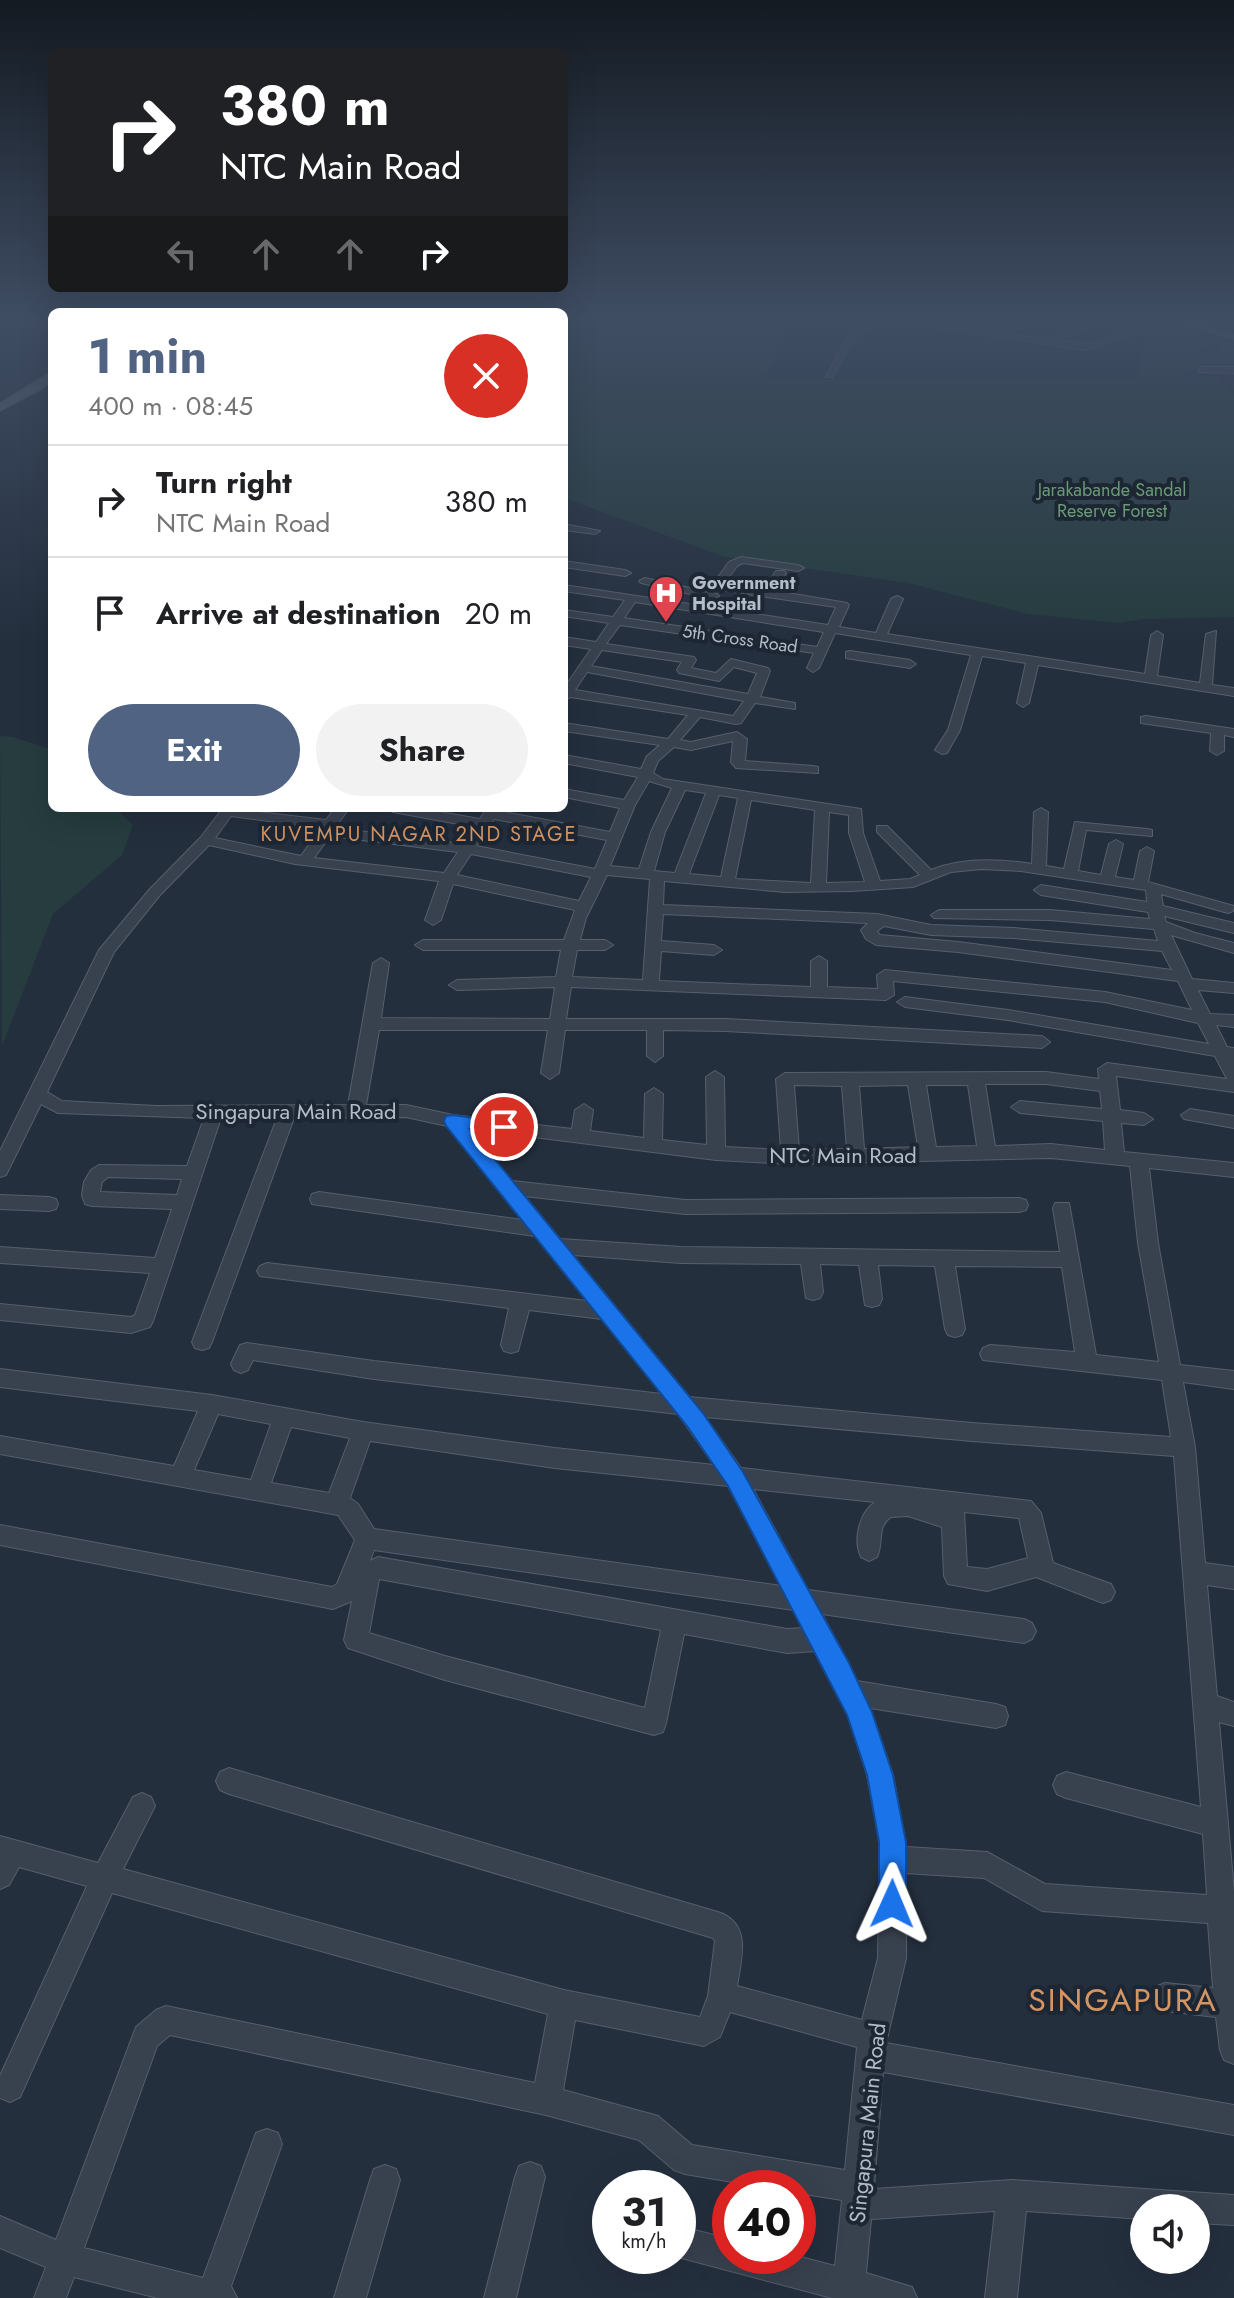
<!DOCTYPE html>
<meta charset="utf-8">
<style>
:root{--surface:#fff;--page:#f2f2f2;--text:#202124;--muted:#757577;--line:#e0e0e0;--accent:#506383}
body{margin:0;font-family:Jost,sans-serif;background:var(--page);color:var(--text);height:100vh;display:flex;flex-direction:column;font-size:30px;white-space:nowrap}
*{box-sizing:border-box;margin:0}
p{font-size:26px;color:var(--muted)}
.icon{flex:none;width:44px;height:44px;fill:none;stroke:currentColor;stroke-width:2;stroke-linecap:round;stroke-linejoin:round}
.map{position:relative;flex:1;overflow:hidden}
.drawer{position:absolute;left:48px;top:308px;width:520px;height:504px;display:flex;flex-direction:column;background:var(--surface);border-radius:12px;box-shadow:0 8px 32px #0002}
.drawer>*{flex:none}
.banner{position:absolute;left:48px;top:48px;width:520px;height:244px;border-radius:12px;box-shadow:0 8px 32px #0002;background:#202124;color:#fff;overflow:hidden}
.fabs{position:absolute;left:1130px;top:2194px;display:grid;gap:16px}
.fabs a{display:grid;place-items:center;width:80px;height:80px;border-radius:50%;background:var(--surface);box-shadow:0 8px 32px #0002;font-size:40px}
.speed{position:absolute;left:592px;top:2170px;display:flex;gap:16px;font-size:40px;font-weight:700;text-align:center}
.speed>*{display:grid;place-content:center;width:104px;height:104px;border-radius:50%;background:var(--surface);box-shadow:0 8px 32px #0002;line-height:1}
.speed small{font-size:20px;font-weight:400}
.speed .limit{border:12px solid #d22;background:#fff;color:#111}
.pin{position:absolute;display:grid;place-items:center;width:68px;height:68px;color:#fff;margin:-34px;border:4px solid #fff;border-radius:50%;box-shadow:0 2px 8px #0007}
.me{position:absolute;width:88px;margin:-44px;rotate:1deg;stroke-linejoin:round;filter:drop-shadow(0 0 6px #0008)}
.turn{display:flex;align-items:center;gap:28px;height:168px;padding:0 40px;font-size:36px}
.turn .icon{width:104px;height:104px;stroke-width:2.5}
.turn b{display:block;font-size:56px;line-height:68px}
.lanes{display:flex;align-items:center;height:76px;padding:0 40px;background:#0003;justify-content:center;gap:40px;direction:ltr}
.lanes .off{opacity:.35}
.round{display:grid;place-items:center;flex:none;width:84px;height:84px;border-radius:42px;background:var(--page)}
.summary{display:flex;align-items:center;justify-content:space-between;height:136px;padding:0 40px}
h1{font-size:48px;font-weight:700;line-height:60px;color:var(--accent)}
.cta{display:flex;gap:16px;margin-top:auto;padding:16px 40px}
.cta a{flex:1;height:92px;border-radius:48px;background:var(--accent);color:#fff;font-size:32px;font-weight:700;line-height:92px;text-align:center}
.cta a+a{background:var(--page);color:var(--text)}
ul{padding:0;list-style:none}
li{display:flex;align-items:center;gap:24px;height:112px;padding:0 40px;border-top:2px solid var(--line)}
li div{flex:1}
li b{display:block;font-size:30px}
li em{font-style:normal}
.map>svg:first-child{display:block}
.green{fill:#263c3f}
.lines{fill:none;stroke-linecap:round;stroke-linejoin:round}
.stream{stroke:#394c67;stroke-width:2}
.minor-casing{stroke:#565f6c;stroke-width:2}
.major-casing{stroke:#414a57;stroke-width:2}
.minor{fill:#38414e;fill-rule:evenodd}
.major{fill:#56606e;fill-rule:evenodd}
.route{fill:#1a73e8;stroke:#114b97;stroke-width:2}
.labels{text-anchor:middle;dominant-baseline:central;stroke-width:8;stroke-linejoin:round;paint-order:stroke}
.far-park-label{font-size:18px;fill:#6b9a76;stroke:#1d2633}
.far-poi-label{font-size:18px;font-weight:bold;fill:#b4bcc9;stroke:#1d2633;text-anchor:start}
.far-street-label{font-size:18px;fill:#b4bcc9;stroke:#1d2633}
.far-neighbourhood-label{font-size:20px;letter-spacing:2px;fill:#d59563;stroke:#1d2633}
.street-label{font-size:22px;fill:#b4bcc9;stroke:#1d2633}
.near-quarter-label{font-size:32px;letter-spacing:2px;fill:#d59563;stroke:#1d2633}
</style>
<div class="map">
<svg width="1234" height="2298" viewBox="0 0 1234 2298">
<rect width="100%" height="100%" fill="#242f3e"/>
<g class="green">
<path d="M564,317H794L764,379H1136L1146,335L1117,317H1155L1234,340V349L1210,347L1182,355L1186,357L1213,349L1234,351V369H1201L1185,373L1195,378H1218L1234,395V617L1145,619L1119,623L1028,614L908,583L725,557L564,498Z"/>
<path d="M0,736L13,737L52,750V808H115L133,825L122,855L53,914L2,1046Z"/>
</g>
<g class="lines">
<path class="stream" d="M1221,349L1234,350"/>
<g class="minor-casing">
<g id="minor">
<path d="M881,317H902L996,331V328L1033,317H1046L1001,332C1015,334 1032,340 1046,338C1085,332 1102,300 1140,332L1086,350L893,321L858,332L832,377H826L852,328ZM1111,320L1130,331L1091,344L1056,340Z"/>
<path d="M1201,367H1234V373L1198,372Z"/>
<path d="M564,524L600,531L595,534L564,530Z"/>
<path d="M741,557L798,565L804,568L798,571L743,563L737,566L724,584L765,589L776,571H784L786,573L776,591L847,603L849,605L839,627L876,633L891,599L897,596L903,599L887,634L1145,674L1151,635L1157,631L1163,635L1157,676L1200,683L1206,634L1216,631L1212,685L1234,688V696L1038,665L1029,703L1023,707L1017,703L1026,663L982,656L960,730L947,753L942,754L935,750L948,730L971,655L835,633L819,668L813,672L807,668L814,653L620,625L606,644L694,657L696,660L691,668L716,673L731,659L768,668L770,671L760,697L795,703V709L755,703L741,723L736,724L700,717L680,740L691,742L737,732L747,739L745,761L813,766L818,767V773L736,768L731,762L733,741L691,750L674,747L658,761L653,773L663,779L861,809L863,833L880,881L910,879L920,875L877,832V826H887L931,870C962,857 1000,859 1032,864L1034,812L1041,808L1048,812L1046,866L1064,869L1075,822L1147,829L1152,830V836L1086,830L1078,871L1101,875L1109,844L1116,840L1123,844L1115,877L1134,880L1140,851L1147,847L1154,851L1148,882L1234,906L1233,911L1228,913L1161,894L1163,906L1234,923V933L1164,916L1166,922L1195,933L1234,943V953L1171,935L1192,979L1234,983V993L1198,990L1210,1014L1234,1015V1027L1216,1025L1227,1047L1234,1048V1092L1116,1076L1120,1110L1144,1113L1153,1119L1144,1125L1121,1123L1124,1152L1234,1163V1177L1149,1168L1158,1243L1180,1365L1234,1371V1389L1183,1382L1195,1447L1205,1563L1234,1567V1589L1207,1585L1217,1696L1234,1702V1726L1219,1722L1234,1892V2064L1224,2060L1220,2050L1216,2017L1165,2011L1155,2007L1151,1997L1155,1987L1165,1983L1213,1988L1208,1923L1042,1911L984,1878L906,1873V1958L886,2043L1234,2105V2135L883,2072L874,2186V2189L1012,2180L1234,2195V2225L1196,2223V2208H1144V2219L1026,2211L1017,2298H985L995,2211L871,2219L866,2273L912,2287L917,2298H832L674,2256H678V2226L730,2239V2256H797L835,2266L842,2200L798,2193V2188H768L685,2174L674,2170L639,2140L546,2115L170,2035L157,2046L84,2248L203,2278L256,2133L267,2129L278,2133L282,2144L231,2286L237,2298H158L74,2277L66,2298H34L46,2267L0,2248V2216L56,2240L136,2027L156,2010L166,2006L535,2083L548,2014L112,1893L20,2097L10,2102L0,2098V2076L87,1886L19,1867L9,1885L0,1889V1836L98,1863L133,1797L142,1793L151,1797L155,1806L123,1869L564,1990L700,2017L708,1996L715,1941L713,1938L229,1794L220,1790L216,1781L220,1772L229,1768L721,1913C752,1926 741,1960 737,1986L862,2020L878,1958L880,1842L867,1775L848,1715L816,1651L787,1653L684,1634L666,1723L663,1732L654,1735L445,1680L348,1648L344,1640L352,1601L333,1609L0,1545V1525L332,1587L337,1584L355,1540L338,1515L0,1454V1436L174,1466L198,1411L0,1387V1369L212,1395L363,1422L555,1448L714,1465L678,1414L374,1379L253,1360L248,1370L241,1373L234,1370L231,1364L240,1345L247,1343L374,1361L662,1394L602,1319L529,1310L518,1351L511,1353L504,1351L501,1345L509,1308L260,1276L257,1271L260,1266L267,1263L587,1301L535,1236L312,1204L310,1199L312,1194L319,1192L522,1220L447,1126L406,1117L294,1118L212,1342L209,1348L202,1350L195,1348L192,1342L277,1118H221L153,1321L150,1327L131,1333L0,1320V1304L131,1317L135,1315L150,1273L0,1263V1247L155,1258L172,1209L92,1206L85,1204L82,1195L84,1182L91,1170L99,1165L187,1166L204,1118L58,1113L41,1104L6,1175L0,1177V1151L99,950L150,889L201,837L223,808L326,820L335,808H349L335,828L463,844L475,827L393,812L386,808H417L480,819L487,808H501L499,811L610,832L620,808L564,797V789L624,800L638,777L564,763V755L641,769L647,756L660,745L564,731V723L668,739L688,715L570,697L564,701V688L591,649L564,645V637L596,642L609,623L564,616V610L613,617L625,600L564,591V585L828,625L836,607L713,589L711,587L729,562ZM635,602L824,632L817,647L624,618ZM602,650L682,662L677,670L679,673L719,681L734,667L757,673L748,694L591,666ZM587,672L744,701L733,716L575,690ZM649,781L672,788L651,832L639,869L610,866L635,805ZM685,790L706,793L675,873L654,871L665,832ZM719,795L738,798L721,877L689,874ZM751,800L815,810L811,883L735,879ZM829,812L849,815V833L865,882L826,883ZM231,816L321,828L301,856L215,838ZM494,819L607,840L595,869L476,846ZM330,836L458,852L444,873L314,858ZM209,845L295,864L439,881L425,920L433,925L441,920L453,884L575,910L564,940H423L415,945L423,950H561L556,977L457,980L449,985L457,990L555,987L550,1019L381,1018L389,963L381,958L373,963L348,1105L156,1106L62,1101L47,1092L114,952L160,895ZM471,854L591,877L579,901L457,875ZM981,869L1021,871L1146,890L1147,902L1041,885L1034,890L1041,895L1148,912L1150,919L1050,910H939L931,915L934,918L1050,920L1154,929L1158,941L1014,928L931,925L877,914L663,905L664,881L785,892L852,891L913,887L951,872ZM607,875L650,879L643,980L572,977L577,950H605L613,945L605,940H580L586,918ZM663,914L868,923L861,930L866,939L876,945L958,952L1178,981L1192,1010L1105,992L885,970L877,975L878,989L827,987V961L819,956L811,961V987L659,981L661,951L714,955L722,950L714,945L661,941ZM884,926L931,935L1014,938L1162,951L1172,970L958,942L880,935L877,931ZM893,981L1105,1002L1198,1023L1209,1044L1008,1010L905,997L897,1002L905,1007L1008,1020L1215,1056L1227,1079L1107,1063L1098,1069L1099,1079L1046,1072L785,1073L776,1079L781,1150L725,1147L724,1077L715,1071L706,1077L707,1145L662,1140L663,1094L654,1088L645,1094L644,1138L590,1131L593,1110L584,1104L575,1110L572,1129L453,1115L406,1105H366L379,1030H548L541,1073L550,1079L559,1073L565,1030H647V1056L655,1062L663,1056V1030L725,1031L1042,1048L1050,1042L1042,1036L725,1019H566L571,987L886,1000L894,995ZM985,1084H1046L1100,1091L1102,1109L1020,1101L1011,1107L1020,1113L1103,1121L1105,1150L1051,1144L995,1146ZM794,1085L842,1086L847,1149L799,1150ZM908,1085L918,1147L864,1149L859,1086ZM926,1085H968L977,1146L936,1147ZM470,1129L716,1160L790,1164L1051,1158L1130,1166L1138,1243L1159,1362L1096,1355L1069,1203H1055L1053,1208L1060,1252L681,1247L560,1239L524,1196L685,1214L1019,1212L1026,1210L1028,1205L1026,1200L1019,1198L685,1200L512,1181ZM108,1177L182,1179L177,1195L100,1192L102,1182ZM573,1255L681,1263L801,1264L806,1298L813,1300L820,1298L823,1292L820,1264L859,1265L865,1305L872,1307L879,1305L882,1299L878,1265L935,1266L945,1329L948,1335L955,1337L962,1335L965,1329L955,1266L1062,1267L1075,1352L990,1345L983,1348L980,1354L983,1360L1162,1380L1171,1437L972,1423L689,1397ZM218,1414L271,1424L251,1480L194,1470ZM705,1417L972,1441L1174,1456L1201,1807L1066,1772L1057,1776L1053,1785L1057,1794L1066,1798L1203,1834L1207,1895L1045,1884L987,1852L906,1847L893,1775L870,1708L996,1728L1005,1725L1008,1716L1005,1707L996,1704L857,1681L822,1614L1024,1643L1032,1639L1036,1631L1032,1623L1024,1619L808,1590L753,1489L875,1502C859,1513 853,1540 861,1557L869,1561L877,1557C884,1543 876,1527 891,1517L908,1516L942,1527L944,1576L948,1584L987,1591L1036,1577L1103,1603L1111,1600L1115,1592L1111,1584L1053,1563L1041,1513L1031,1501L741,1468ZM291,1427L350,1438L329,1493L271,1483ZM370,1441L555,1468L728,1486L782,1586L374,1529L358,1504L350,1498ZM964,1512L1019,1518L1028,1558L987,1569L967,1567ZM374,1550L794,1610L804,1628L787,1629L378,1557L370,1561ZM379,1579L661,1630L645,1708L445,1656L369,1633ZM730,2012L857,2047L845,2170L692,2145L658,2116L563,2090L575,2020L704,2046L720,2037Z"/>
<path d="M564,561L625,570L631,573L625,576L564,567Z"/>
<path d="M645,578L717,594L719,596L713,599L641,583L639,581Z"/>
<path d="M850,651L910,660L916,664L910,668L846,658V652Z"/>
<path d="M1146,716L1234,729V737L1224,735V751L1217,755L1210,751L1211,733L1141,723V717Z"/>
<path d="M1190,1109L1234,1116V1128L1184,1119L1181,1115Z"/>
<path d="M0,1195L49,1197L56,1199L58,1204L56,1209L49,1211L0,1209Z"/>
<path d="M530,2162L541,2166L545,2177L516,2298H484L515,2177L519,2166Z"/>
<path d="M385,2165L396,2169L400,2180L366,2298H334L370,2180L374,2169Z"/>
</g>
</g>
<g class="major-casing">
<g id="major">
<path d="M1159,317H1175L1234,334V340Z"/>
<path d="M52,371V380L42,389L0,411V403Z"/>
</g>
</g>
<use href="#minor" class="minor"/>
<use href="#major" class="major"/>
</g>
<linearGradient id="sky" x2="0" y2="1"><stop stop-color="#141a22"/><stop offset="0.5" stop-color="#3f4d63"/><stop offset="1" stop-color="#3f4d63" stop-opacity="0"/></linearGradient>
<rect width="1234" height="639" fill="url(#sky)"/>
<path class="route" d="M453,1115L510,1123L513,1127L504,1134L470,1129L703,1413L743,1472L849,1663L872,1712L893,1775L906,1842V1904L902,1913L892,1917L883,1913L879,1904V1842L867,1775L847,1715L728,1486L687,1426L446,1126L444,1121L446,1116Z"/>
<defs>
<g id="hospital-pin" transform="scale(1.8)"><path d="M0 17L-7.5 6A9.5 9.5 0 1 1 7.5 6Z" fill="#e0444e" stroke="#1d2633"/><path d="M-5-5h3v3.5h4V-5h3V5h-3V1.5h-4V5h-3Z" fill="#fff"/></g>
</defs>
<g fill-rule="evenodd">
<use href="#hospital-pin" x="666" y="593"/>
</g>
<g class="labels">
<g class="far-park-label">
<text x="1112" y="490">Jarakabande Sandal<tspan x="1112" dy="21">Reserve Forest</tspan></text>
</g>
<g class="far-poi-label">
<text x="692" y="583">Government<tspan x="692" dy="21">Hospital</tspan></text>
</g>
<g class="far-street-label">
<text transform="translate(740 639) rotate(8)">5th Cross Road</text>
</g>
<g class="far-neighbourhood-label">
<text x="419" y="834">KUVEMPU NAGAR 2ND STAGE</text>
</g>
<g class="street-label">
<text x="296" y="1111">Singapura Main Road</text>
<text x="843" y="1155">NTC Main Road</text>
<text transform="translate(867 2123) rotate(-84)">Singapura Main Road</text>
</g>
<g class="near-quarter-label">
<text x="1123" y="2000">SINGAPURA</text>
</g>
</g>
</svg>
<div class="fabs">
<a><svg class="icon" aria-label="sound" viewBox="0 0 24 24"><path d="M4 9h4l5-4v14l-5-4H4zM17 9q2 3 0 6"/></svg></a>
</div>
<div class="speed"><div>31<small>km/h</small></div><div class="limit">40</div></div>
<div class="pin" style="left:504px;top:1127px;background:#d93025"><svg class="icon" aria-label="arrive" viewBox="0 0 24 24"><path d="M6 21V4h12l-3 4 3 4H6"/></svg></div>
<svg class="me" style="left:892px;top:1904px" viewBox="-20 -20 40 40"><path d="M0-17L14 15 0 8-14 15z" fill="#1a73e8" stroke="#fff" stroke-width="4"/></svg>
<div class="banner">
<div class="turn"><svg class="icon" aria-label="right" viewBox="0 0 24 24"><path d="M7 20v-9h11M14 6l5 5-5 5"/></svg><div><b>380 m</b>NTC Main Road</div></div>
<div class="lanes"><svg class="icon off" aria-label="left" viewBox="0 0 24 24"><path d="M17 20v-9H6M10 6l-5 5 5 5"/></svg><svg class="icon off" aria-label="ahead" viewBox="0 0 24 24"><path d="M12 20V5M6 11l6-6 6 6"/></svg><svg class="icon off" aria-label="ahead" viewBox="0 0 24 24"><path d="M12 20V5M6 11l6-6 6 6"/></svg><svg class="icon" aria-label="right" viewBox="0 0 24 24"><path d="M7 20v-9h11M14 6l5 5-5 5"/></svg></div>
</div>
<section class="drawer">
<div class="summary"><div><h1>1 min</h1><p>400 m · 08:45</p></div><a class="round" style="background:#d93025;color:#fff"><svg class="icon" aria-label="close" viewBox="0 0 24 24"><path d="M6 6l12 12M18 6L6 18"/></svg></a></div>
<ul>
<li><svg class="icon" aria-label="right" viewBox="0 0 24 24"><path d="M7 20v-9h11M14 6l5 5-5 5"/></svg><div><b>Turn right</b><p>NTC Main Road</p></div><em>380 m</em></li>
<li><svg class="icon" aria-label="arrive" viewBox="0 0 24 24"><path d="M6 21V4h12l-3 4 3 4H6"/></svg><div><b>Arrive at destination</b></div><em>20 m</em></li>
</ul>
<div class="cta"><a>Exit</a><a>Share</a></div>
</section>
</div>
